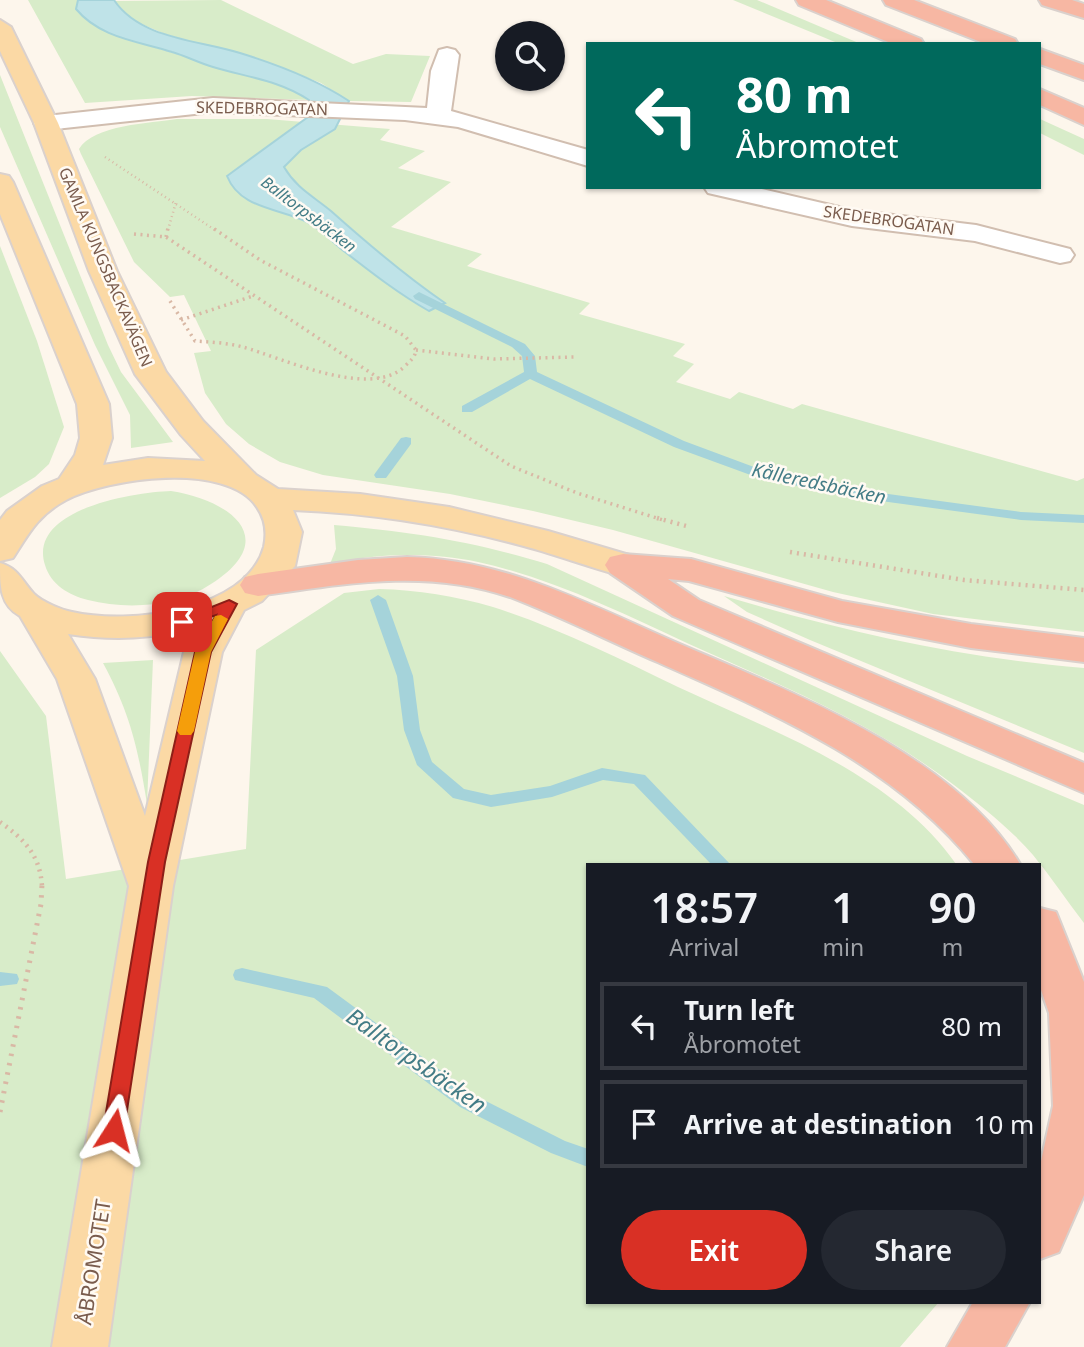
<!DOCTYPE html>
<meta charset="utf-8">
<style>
:root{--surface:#171b24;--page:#242831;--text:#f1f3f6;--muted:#9ea1a6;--line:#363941;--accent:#d93025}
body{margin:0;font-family:"Noto Sans",sans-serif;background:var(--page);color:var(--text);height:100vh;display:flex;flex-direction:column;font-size:26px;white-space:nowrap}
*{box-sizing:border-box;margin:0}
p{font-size:23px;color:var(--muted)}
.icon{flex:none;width:38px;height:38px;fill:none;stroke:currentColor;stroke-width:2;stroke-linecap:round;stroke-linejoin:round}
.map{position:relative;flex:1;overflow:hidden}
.sheet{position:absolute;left:586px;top:863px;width:455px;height:441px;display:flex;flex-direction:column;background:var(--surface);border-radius:0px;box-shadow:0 2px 5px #0004}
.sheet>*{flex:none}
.top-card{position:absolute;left:586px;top:42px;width:455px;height:147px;border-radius:0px;box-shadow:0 2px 5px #0004;background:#00695c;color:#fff;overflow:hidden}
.controls{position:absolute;left:495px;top:21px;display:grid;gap:14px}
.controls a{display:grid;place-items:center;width:70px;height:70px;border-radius:50%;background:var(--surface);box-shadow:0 2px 5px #0004;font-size:35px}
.pin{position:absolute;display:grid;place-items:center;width:60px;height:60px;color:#fff;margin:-30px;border-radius:14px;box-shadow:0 4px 10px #0006}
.me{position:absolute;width:77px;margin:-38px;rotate:9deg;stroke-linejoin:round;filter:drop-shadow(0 0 5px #0008)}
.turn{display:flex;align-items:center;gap:24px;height:147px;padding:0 35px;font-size:32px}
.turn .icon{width:91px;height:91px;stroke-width:2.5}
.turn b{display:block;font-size:49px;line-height:60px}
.eta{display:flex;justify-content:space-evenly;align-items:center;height:119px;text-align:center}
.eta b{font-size:42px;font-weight:600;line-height:49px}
.button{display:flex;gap:14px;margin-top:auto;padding:14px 35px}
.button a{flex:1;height:80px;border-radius:42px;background:var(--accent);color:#fff;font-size:28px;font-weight:600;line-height:80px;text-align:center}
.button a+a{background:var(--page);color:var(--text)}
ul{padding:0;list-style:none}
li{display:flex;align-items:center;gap:21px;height:88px;margin:0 14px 10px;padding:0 21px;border:4px solid var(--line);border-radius:0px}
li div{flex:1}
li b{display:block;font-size:26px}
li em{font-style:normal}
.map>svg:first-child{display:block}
.green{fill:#d8ecc9}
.water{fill:#bfe3e8;stroke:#a5d3da;stroke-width:2}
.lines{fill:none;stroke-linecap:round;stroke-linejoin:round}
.stream{fill:#a5d3da;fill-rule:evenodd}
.minor-casing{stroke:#d1beb0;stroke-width:4}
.major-casing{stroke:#dad1cd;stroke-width:4}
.highway-casing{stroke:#dad1cd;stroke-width:4}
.path-far3{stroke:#d9b8a5;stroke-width:2.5;stroke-dasharray:1 3.5;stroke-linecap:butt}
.path-far2{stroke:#d9b8a5;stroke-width:3.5;stroke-dasharray:2 4.5;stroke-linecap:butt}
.path-far1{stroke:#d9b8a5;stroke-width:4.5;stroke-dasharray:2 5;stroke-linecap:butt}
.path{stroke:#d9b8a5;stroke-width:5;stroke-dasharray:2.5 7;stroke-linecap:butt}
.minor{fill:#fff;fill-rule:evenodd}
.major{fill:#fbd9a5;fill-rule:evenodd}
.highway{fill:#f7b7a3;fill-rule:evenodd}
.route{fill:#d93025;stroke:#8d1f18;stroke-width:2}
.slow{fill:#f59e0b}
.labels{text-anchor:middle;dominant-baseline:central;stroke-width:5;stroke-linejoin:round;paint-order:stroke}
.far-street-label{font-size:16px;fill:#7a5c4d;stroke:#fffaf3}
.far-water-label{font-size:16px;font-style:italic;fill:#437c86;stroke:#fffaf3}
.water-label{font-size:19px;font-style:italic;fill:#437c86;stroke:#fffaf3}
.near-street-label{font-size:21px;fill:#7a5c4d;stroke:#fffaf3}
.near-water-label{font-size:23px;font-style:italic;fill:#437c86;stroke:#fffaf3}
</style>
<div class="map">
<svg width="1084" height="1347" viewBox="0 0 1084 1347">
<rect width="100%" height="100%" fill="#fdf6ec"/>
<g class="green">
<path d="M28,0H78L76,9L136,42L268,81L292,89L309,100L192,96L85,103Z"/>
<path d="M221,0L353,64L386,54L430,56L411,102L349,101L321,83L267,62L165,34L132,20L113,1Z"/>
<path d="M733,0H757L861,44H840Z"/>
<path d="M0,75L108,345L121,372L173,442L131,448L130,415L95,345L0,127Z"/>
<path d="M177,119H267L390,129L380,140L425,151L398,168L451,182L391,227L482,254L467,266L590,303L579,314L685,344L673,356L694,364L676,382L730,399L739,392L793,409L802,404L1077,481L1084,478V632L933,614L833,592L613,530L533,511L450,494L323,475L280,462L249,444L226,424L205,393L194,353L211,351L184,295L170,297L134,262L81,154L79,149C93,125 151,123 177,119Z"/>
<path d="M1040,119L1084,139V155L1040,133Z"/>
<path d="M0,246L37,341L64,427L49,464L35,477L0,498Z"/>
<path d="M171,491C229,500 283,538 211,584C177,607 127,610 88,600C69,595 51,585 45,565C27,509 135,492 171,491Z"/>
<path d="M334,525C412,532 472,541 547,564L967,756L1084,805V923C1067,901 1051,877 1033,855C1014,832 979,804 954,785C874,724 781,685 689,644C622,613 551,578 478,562C431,552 377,553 330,564L336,549Z"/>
<path d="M379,589C418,590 455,596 493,607C556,627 618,658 678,687C774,732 893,774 956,864H588V1302H939L900,1347H0V651L46,716L66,879L246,849L256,650L344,593Z"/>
<path d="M724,596C842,631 961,658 1084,668V753L810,640L747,612Z"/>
<path d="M153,660L147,804C138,748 130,713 103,663Z"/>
</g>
<path class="water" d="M78,0H114C140,39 198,40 240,53C279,65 316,79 349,101L335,129L301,150L284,167C297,189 313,196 331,211C368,244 404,275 445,303L429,311C399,294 372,273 345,252C332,242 323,230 307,222C279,208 240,209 227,176L312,114L309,100C279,80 246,77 213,67C199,63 186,56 172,52C138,41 100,38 76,9Z"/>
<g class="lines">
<g class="stream">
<path d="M419,292L525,344L535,356L537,372L684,441L765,471L844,488L1021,512L1084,515V523L1021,520L844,496L756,477L674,447L530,379L472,412H462V406L524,372L522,356L512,347L415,299L413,296Z"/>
<path d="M406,437L411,438V444L386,478H376L374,475L376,472L401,438Z"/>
<path d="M378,595L386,600L413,676L420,730L432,762L464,789L491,795L550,786L602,768L645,775L730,864H711L634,784L603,780L552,797L491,807L453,798L417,765L404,730L397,676L370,600Z"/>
<path d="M242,968L327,987L474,1095L565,1141L588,1149V1167L551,1153L460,1107L314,998L235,980L233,975L235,970Z"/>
<path d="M0,972L17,974L19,979L17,984L0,986Z"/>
</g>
<g class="minor-casing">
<g id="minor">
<path d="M447,48L455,50L459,55L451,111L588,150V166L458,127L405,120L213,112L46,130L37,128L34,123L37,118L46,116L213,98L427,108L431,71L439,50Z"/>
<path d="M704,187H753L852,210L976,225L1070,249L1074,255L1070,261L1060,263L975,241L852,226L708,193Z"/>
</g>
</g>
<g class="major-casing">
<path id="major" d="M0,20L11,27L58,123L117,271L166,372L203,421L256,475L278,489L360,494L449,507L548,531L636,557L641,565L636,573L623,576C588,567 555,554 520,545C446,525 370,513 293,510L302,532L295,566L262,601L244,610L222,652L173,886L108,1347H52L129,886L57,679L20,616C0,605 0,586 0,563C18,568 22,581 34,594C42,602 62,610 72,612C128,625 246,612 264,547C267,533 266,520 257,507C226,461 108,478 66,500C38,515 29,533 13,558L0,561V520L7,511L42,486L59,479L75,455L80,438L77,404L0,214V174L9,176L13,182L109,404L112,438L103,465L148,458L205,461L181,435L135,374L89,271L34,123L0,51ZM198,627L184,652L145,816L95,679L68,634C114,641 153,639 198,627Z"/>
</g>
<g class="highway-casing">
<g id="highway">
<path d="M796,0H826L921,39L924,44H893L799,5Z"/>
<path d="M883,0H914L1015,39L1018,44H986L886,5Z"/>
<path d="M1039,0H1072L1084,4V18L1042,5Z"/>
<path d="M1040,49L1084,65V80L1040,64Z"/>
<path d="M1040,89L1084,108V125L1040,105Z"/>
<path d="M623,554L691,559L842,601L971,624L1084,638V662L971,648L838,622L689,581L668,579L699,600L1084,763V793L673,616L610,573L605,565L610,557Z"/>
<path d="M407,557C504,559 586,603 673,641C786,690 954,753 1020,864H974C892,763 772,713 655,661C607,640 559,616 510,597C426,568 343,584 258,596L245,593L240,585L245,577L258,574L358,560Z"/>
<path d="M1040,908L1056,912L1084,982V1195L1059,1252L1040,1259V1166L1053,1106L1049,1013L1040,987Z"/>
<path d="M973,1302H1030L1005,1347H947Z"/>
</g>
</g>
<g class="path-far3">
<path d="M105,157L215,230"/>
<path d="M168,230L176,202"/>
</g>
<g class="path-far2">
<path d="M134,234L166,237L511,466L577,493L663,520"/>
<path d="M166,237L168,228"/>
<path d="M170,301L195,341C211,342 228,343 243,347C282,358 369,399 404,367C410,361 415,358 416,350L405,336L260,260L213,228"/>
<path d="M181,320L253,296"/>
<path d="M416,350L494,359L574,357"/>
</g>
<g class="path-far1">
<path d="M657,518L690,527"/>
<path d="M790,552L964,580L1084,590"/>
<path d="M0,822C24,839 40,855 42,886"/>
</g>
<path class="path" d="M0,1112L41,904L42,884"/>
<use href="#minor" class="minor"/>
<use href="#major" class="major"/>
<use href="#highway" class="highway"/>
</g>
<path class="route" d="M229,600L237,604L211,652L165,862L124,1130L121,1136L114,1138L106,1136L103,1130L148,862L195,652L216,615L182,627L174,622Z"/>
<path class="slow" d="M221,615L228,619L211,652L194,731L191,735H180L177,731L195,652L215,616Z"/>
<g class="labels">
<g class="far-street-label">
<text transform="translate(262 108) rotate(1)">SKEDEBROGATAN</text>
<text transform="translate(889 220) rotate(8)">SKEDEBROGATAN</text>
<text transform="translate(106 267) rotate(67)">GAMLA KUNGSBACKAVÄGEN</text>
</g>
<g class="far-water-label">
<text transform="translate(309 214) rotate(37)">Balltorpsbäcken</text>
</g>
<g class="water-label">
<text transform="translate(819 483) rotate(12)">Kålleredsbäcken</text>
</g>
<g class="near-street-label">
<text transform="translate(93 1262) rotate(-81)">ÅBROMOTET</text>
</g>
<g class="near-water-label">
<text transform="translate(417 1060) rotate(35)">Balltorpsbäcken</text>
</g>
</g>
</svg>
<div class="controls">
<a><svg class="icon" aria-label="search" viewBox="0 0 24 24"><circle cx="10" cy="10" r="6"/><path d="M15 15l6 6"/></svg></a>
</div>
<div class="pin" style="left:182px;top:622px;background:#d93025"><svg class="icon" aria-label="arrive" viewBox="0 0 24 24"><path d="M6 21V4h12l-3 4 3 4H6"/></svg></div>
<svg class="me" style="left:114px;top:1130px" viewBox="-20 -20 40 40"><path d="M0-17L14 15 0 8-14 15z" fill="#d93025" stroke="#fff" stroke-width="4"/></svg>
<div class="top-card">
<div class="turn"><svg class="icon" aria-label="left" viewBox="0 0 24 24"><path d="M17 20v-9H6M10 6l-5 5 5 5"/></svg><div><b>80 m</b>Åbromotet</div></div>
</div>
<section class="sheet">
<div class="eta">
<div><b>18:57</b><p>Arrival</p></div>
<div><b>1</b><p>min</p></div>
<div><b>90</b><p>m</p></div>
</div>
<ul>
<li><svg class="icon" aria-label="left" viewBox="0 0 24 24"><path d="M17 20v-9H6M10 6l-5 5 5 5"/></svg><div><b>Turn left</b><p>Åbromotet</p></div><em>80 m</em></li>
<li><svg class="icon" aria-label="arrive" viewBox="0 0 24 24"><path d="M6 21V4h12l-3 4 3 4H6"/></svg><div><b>Arrive at destination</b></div><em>10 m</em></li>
</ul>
<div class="button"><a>Exit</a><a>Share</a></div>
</section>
</div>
